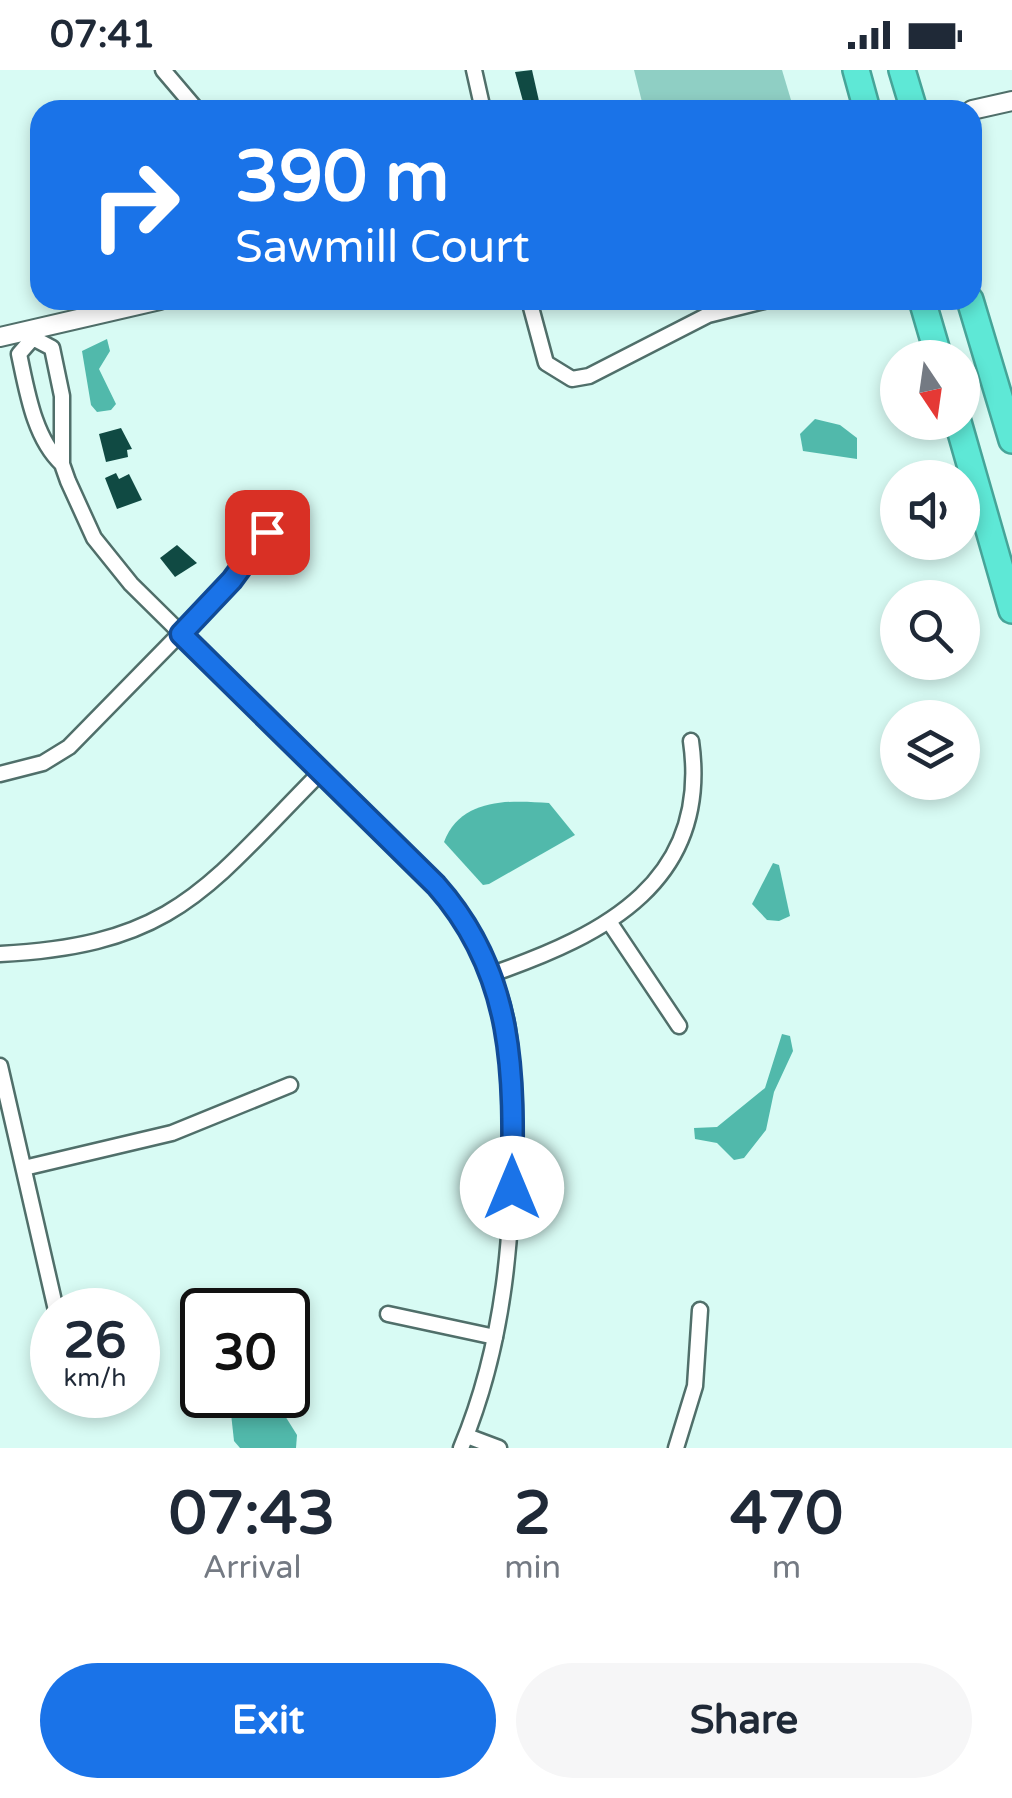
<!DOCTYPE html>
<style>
:root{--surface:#fff;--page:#f6f6f7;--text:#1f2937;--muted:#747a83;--accent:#1a73e8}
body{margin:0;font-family:"Varela Round",sans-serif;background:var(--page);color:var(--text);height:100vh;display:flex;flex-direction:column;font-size:38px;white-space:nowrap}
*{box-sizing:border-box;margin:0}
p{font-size:32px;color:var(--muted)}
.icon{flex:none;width:55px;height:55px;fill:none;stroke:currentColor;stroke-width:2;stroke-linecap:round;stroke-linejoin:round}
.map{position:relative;height:1378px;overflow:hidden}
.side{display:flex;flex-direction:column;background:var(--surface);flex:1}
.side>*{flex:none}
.guide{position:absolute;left:30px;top:30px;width:952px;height:210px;border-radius:30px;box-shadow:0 5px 15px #0003;background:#1a73e8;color:#fff;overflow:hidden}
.needle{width:65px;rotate:167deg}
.buttons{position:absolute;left:880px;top:270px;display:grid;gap:20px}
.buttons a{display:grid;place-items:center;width:100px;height:100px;border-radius:50%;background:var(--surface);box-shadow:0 5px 15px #0003;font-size:50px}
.speed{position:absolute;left:30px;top:1218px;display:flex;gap:20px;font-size:50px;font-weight:700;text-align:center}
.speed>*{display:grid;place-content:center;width:130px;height:130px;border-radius:50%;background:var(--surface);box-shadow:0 5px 15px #0003;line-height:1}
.speed small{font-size:25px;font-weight:400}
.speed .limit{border:5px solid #111;border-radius:15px;background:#fff;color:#111}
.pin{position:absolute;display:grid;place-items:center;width:85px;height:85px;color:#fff;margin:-42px;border-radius:20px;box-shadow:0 5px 15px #0006}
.me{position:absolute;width:110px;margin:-55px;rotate:0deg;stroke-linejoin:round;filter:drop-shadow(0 0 8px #0008)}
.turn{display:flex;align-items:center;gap:35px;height:210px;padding:0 40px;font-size:45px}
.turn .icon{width:130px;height:130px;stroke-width:2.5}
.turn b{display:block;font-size:70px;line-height:85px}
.eta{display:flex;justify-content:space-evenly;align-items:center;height:170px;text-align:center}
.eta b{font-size:60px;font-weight:700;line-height:70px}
.primary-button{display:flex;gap:20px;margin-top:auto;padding:20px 40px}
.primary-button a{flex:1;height:115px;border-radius:60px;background:var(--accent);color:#fff;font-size:40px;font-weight:700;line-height:115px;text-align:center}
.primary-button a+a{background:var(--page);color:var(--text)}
.status{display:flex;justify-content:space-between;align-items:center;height:70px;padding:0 50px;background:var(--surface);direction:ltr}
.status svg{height:28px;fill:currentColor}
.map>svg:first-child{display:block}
.green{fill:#8fcfc4}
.water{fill:#51b9ab}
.building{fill:#104a43}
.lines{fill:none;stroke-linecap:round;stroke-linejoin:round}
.minor-casing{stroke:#506f6a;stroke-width:19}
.tertiary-casing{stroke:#506f6a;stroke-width:22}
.motorway-casing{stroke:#46a498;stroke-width:30}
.minor{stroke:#fff;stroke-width:14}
.tertiary{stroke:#fff;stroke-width:18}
.motorway{stroke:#5ee8d6;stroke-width:25}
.route-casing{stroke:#114b97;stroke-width:25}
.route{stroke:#1a73e8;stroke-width:18}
</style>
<div class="status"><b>07:41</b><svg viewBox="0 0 49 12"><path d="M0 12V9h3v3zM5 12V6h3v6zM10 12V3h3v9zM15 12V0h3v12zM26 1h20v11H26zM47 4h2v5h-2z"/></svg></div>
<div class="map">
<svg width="1012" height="1378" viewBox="0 0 1012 1378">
<rect width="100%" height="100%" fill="#d8fbf4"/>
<path class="green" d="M634,0H782L794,40H644Z"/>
<g class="water">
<path d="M107,269L110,281L99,299L116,334L111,340L97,342L91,335L82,281Z"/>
<path d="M815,349L840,355L857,368V389L803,381L800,364Z"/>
<path d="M549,733L575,765L489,814L483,815L444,772C461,728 509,730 549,733Z"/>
<path d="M773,793L779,795L790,846L779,851L767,850L752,834Z"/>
<path d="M782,964L790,966L793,981L774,1022L766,1060L744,1088L734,1090L717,1073L695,1069L694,1058L717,1057L765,1018Z"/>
<path d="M229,1325H272L297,1365L296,1378H240L234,1371Z"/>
</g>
<g class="building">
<path d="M532,0L539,31L524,35L515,2Z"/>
<path d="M121,358L132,379L127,380L128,387L106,392L99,364Z"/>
<path d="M116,403L119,409L129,404L142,430L117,439L105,408Z"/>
<path d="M177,475L197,493L175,507L160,488Z"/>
</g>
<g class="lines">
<g class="minor-casing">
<g id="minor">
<path d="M163,0L197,40"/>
<path d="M474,0L483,40"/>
<path d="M529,230L546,293L572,309L589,306L708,245L764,231"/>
<path d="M62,394C34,368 27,321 19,284L33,268L52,278L62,326V394L68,411L94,468L131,514L436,815C470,854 495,898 506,949C513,981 511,1015 512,1048C514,1161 505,1273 461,1378"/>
<path d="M0,704L43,693L69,677L215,528L267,462"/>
<path d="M610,853L679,956"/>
<path d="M0,884C175,875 206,818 321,702"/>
<path d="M492,904C605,865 711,811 691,671"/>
<path d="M0,996L56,1240"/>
<path d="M24,1098L172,1063L290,1015"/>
<path d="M388,1244L495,1267"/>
<path d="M467,1366L499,1378"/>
<path d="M676,1378L695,1316L700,1240"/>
</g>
</g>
<g class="tertiary-casing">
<g id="tertiary">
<path d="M972,40L1012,31"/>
<path d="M0,267L160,230"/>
</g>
</g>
<g class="motorway-casing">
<g id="motorway">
<path d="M856,0L867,40"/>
<path d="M902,0L914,40"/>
<path d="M922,230L939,288"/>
<path d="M970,230L1012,370"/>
<path d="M958,352L1012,540"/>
</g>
</g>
<use href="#minor" class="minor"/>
<use href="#tertiary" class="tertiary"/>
<use href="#motorway" class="motorway"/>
</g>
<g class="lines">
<g class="route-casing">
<path id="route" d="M267,462L232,510L181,564L436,815C516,905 514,1005 512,1118"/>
</g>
<use href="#route" class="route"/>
</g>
</svg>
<div class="buttons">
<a><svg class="needle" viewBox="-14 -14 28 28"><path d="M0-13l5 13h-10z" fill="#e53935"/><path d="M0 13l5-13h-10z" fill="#747a83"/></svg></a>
<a><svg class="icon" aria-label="sound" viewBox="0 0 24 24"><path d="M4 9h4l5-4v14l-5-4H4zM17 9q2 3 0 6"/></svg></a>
<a><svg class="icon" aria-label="search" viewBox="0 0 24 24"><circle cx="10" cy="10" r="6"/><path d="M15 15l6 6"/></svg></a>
<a><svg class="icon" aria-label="layers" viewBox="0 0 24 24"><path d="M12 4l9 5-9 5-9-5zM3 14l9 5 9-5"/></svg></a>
</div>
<div class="speed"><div>26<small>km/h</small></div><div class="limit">30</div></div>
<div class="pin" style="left:267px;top:462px;background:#d93025"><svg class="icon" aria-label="arrive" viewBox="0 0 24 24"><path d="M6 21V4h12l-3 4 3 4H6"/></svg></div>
<svg class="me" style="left:512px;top:1118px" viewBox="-20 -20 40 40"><circle r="19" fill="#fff"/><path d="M0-13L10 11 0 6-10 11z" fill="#1a73e8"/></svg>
<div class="guide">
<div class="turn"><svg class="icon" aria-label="right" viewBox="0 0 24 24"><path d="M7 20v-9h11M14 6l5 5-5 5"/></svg><div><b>390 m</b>Sawmill Court</div></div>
</div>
</div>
<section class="side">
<div class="eta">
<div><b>07:43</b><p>Arrival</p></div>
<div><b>2</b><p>min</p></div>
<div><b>470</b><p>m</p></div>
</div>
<div class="primary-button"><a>Exit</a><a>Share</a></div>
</section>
